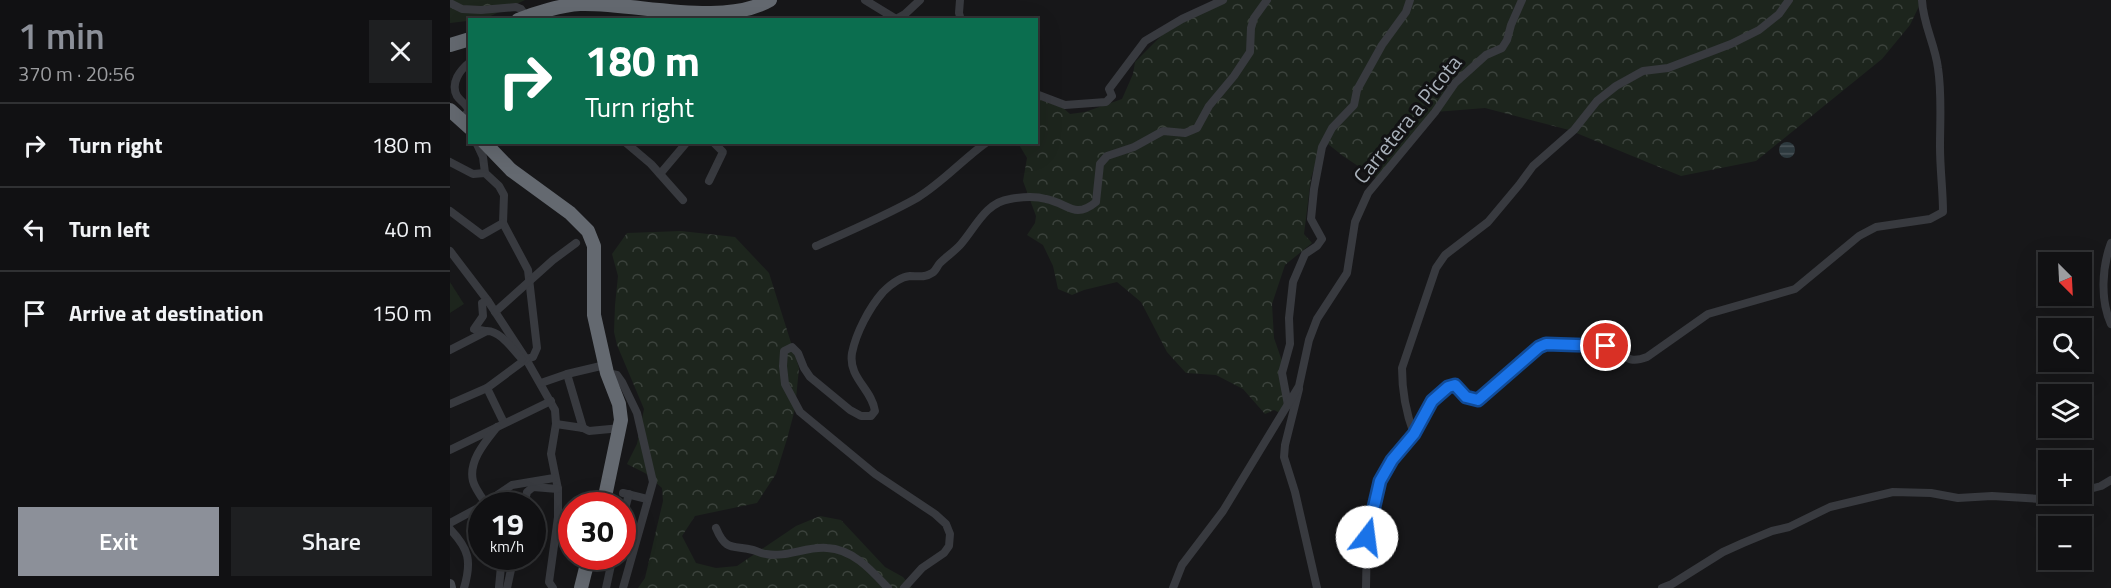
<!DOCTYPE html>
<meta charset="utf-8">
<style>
:root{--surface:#111113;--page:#1e1f21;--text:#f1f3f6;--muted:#9c9da0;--line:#303133;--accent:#8c9099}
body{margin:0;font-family:"Titillium Web",sans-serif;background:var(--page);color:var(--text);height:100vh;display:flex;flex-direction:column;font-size:22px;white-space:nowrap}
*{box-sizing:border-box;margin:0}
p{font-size:20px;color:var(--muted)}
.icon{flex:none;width:33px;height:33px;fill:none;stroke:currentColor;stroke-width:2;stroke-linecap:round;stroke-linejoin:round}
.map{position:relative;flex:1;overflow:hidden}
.sheet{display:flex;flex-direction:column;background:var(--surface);width:450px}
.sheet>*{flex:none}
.top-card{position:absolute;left:18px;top:18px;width:570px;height:126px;border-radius:0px;box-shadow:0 6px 24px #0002,0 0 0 2px var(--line);background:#0b6e4f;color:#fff;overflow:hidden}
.needle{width:39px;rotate:156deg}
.fabs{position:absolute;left:1588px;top:252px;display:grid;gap:12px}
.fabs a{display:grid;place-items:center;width:54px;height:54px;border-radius:0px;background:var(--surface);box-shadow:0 6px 24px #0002,0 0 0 2px var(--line);font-size:30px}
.speed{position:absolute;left:18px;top:492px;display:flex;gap:12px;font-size:30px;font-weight:700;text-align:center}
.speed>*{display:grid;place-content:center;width:78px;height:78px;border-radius:50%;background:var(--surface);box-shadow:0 6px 24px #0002,0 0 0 2px var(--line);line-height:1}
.speed small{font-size:15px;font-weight:400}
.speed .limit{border:9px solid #d22;background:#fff;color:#111}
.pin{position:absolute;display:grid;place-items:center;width:51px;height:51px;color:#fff;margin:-26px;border:3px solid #fff;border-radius:50%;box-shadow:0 2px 6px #0007}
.me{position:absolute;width:66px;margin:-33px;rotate:15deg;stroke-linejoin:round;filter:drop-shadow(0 0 4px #0008)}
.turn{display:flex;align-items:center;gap:21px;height:126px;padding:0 18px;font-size:27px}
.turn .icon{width:78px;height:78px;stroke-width:2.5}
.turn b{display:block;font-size:42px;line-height:51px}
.round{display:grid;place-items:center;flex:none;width:63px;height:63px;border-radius:0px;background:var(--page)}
.overview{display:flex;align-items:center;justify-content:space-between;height:102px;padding:0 18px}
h1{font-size:36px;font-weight:600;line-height:45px;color:var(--accent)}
.button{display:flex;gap:12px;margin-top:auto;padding:12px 18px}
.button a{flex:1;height:69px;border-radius:0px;background:var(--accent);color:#fff;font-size:24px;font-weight:600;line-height:69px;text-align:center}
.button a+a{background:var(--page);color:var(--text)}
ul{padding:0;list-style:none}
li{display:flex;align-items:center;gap:18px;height:84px;padding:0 18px;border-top:2px solid var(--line)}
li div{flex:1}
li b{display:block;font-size:22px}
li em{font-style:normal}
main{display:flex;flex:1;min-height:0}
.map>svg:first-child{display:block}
.forest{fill:url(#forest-crowns)}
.garden{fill:#1d251d}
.water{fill:url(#water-rules)}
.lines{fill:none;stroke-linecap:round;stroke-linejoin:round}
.street{stroke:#383a3f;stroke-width:8}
.secondary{stroke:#46494f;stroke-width:10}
.highway{stroke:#646970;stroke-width:14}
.route-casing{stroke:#114b97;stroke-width:15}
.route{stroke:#1a73e8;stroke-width:10}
.labels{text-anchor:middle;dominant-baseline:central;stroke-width:6;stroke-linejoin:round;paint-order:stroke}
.street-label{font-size:21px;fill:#a9b1ba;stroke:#121214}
</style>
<main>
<section class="sheet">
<div class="overview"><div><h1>1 min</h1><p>370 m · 20:56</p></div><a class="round"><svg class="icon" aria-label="close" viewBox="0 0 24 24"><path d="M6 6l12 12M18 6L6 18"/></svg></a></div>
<ul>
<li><svg class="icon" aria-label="right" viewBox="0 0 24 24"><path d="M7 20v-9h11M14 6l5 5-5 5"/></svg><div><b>Turn right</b></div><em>180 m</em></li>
<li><svg class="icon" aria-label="left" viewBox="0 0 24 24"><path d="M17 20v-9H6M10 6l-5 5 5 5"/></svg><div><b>Turn left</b></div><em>40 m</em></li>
<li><svg class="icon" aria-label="arrive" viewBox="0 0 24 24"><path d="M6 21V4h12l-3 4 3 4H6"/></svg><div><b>Arrive at destination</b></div><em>150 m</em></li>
</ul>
<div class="button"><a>Exit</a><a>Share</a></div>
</section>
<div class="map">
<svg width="1661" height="588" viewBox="0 0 1661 588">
<defs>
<pattern id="forest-crowns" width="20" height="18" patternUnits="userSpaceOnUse" patternTransform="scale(1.5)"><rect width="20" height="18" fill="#1d251d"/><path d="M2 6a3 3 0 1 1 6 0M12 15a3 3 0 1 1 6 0" fill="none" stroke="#3b423c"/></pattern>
<pattern id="water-rules" width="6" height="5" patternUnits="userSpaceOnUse" patternTransform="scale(1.5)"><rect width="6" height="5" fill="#2d393e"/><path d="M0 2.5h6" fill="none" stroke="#495358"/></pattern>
</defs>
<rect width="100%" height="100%" fill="#171719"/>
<g class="forest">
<path d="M0,0H75L34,19L0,23Z"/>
<path d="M777,0H1472L1460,25L1432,59L1306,161L1231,176L1119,130L1035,108L985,112L929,180L893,156L873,140L861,178L854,234L862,243L835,265L822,304L824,338L832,361L838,405L832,414L824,410L815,414L793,389L766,375L736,373L717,352L691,302L667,282L634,290L622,295L608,289L603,266L593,245L577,235L585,223L586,216L573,181L577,158L568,143L586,142L587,96L604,100L620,114L635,112L672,99L683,74L685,62L714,33L748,12Z"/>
<path d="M231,231L285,237L319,273L349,368L345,409L337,439L326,474L307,503L245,516L232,536L246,563L266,568L287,566L346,526L370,516L391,520L435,567L453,577L462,588H188L195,578L213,501L212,488L195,473L177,464L187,444L194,409L167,345L164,332L165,305L168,276L162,254L177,233Z"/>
</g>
<path class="garden" d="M0,282L14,304L0,313Z"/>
<circle class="water" cx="1337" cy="150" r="8"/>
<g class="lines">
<g class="street">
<path d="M415,0L446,19L455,14L470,0"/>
<path d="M510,0L509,13L511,20"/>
<path d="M0,3L12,9L31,10L66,7L71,9L76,16"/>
<path d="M586,94L615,105L656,102L662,96L659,89L695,41L732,19L773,0"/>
<path d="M11,119L19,111C17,104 11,102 7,96C0,83 10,70 20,62"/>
<path d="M26,142L33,157L35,173L49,186L54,195L53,223L78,270L87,348L83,357L76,359L105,410L106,424L101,454L108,489V517L99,582L103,588"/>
<path d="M175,142L201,164L233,200"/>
<path d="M0,162L23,174L35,173"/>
<path d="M210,174L237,142"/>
<path d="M259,181L273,152L263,142"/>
<path d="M0,211L32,235L53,223"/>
<path d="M1661,243C1652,267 1650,300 1661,324"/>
<path d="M366,246C400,231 435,216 467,198C493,182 512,160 537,142"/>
<path d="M0,251L38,301L76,359L37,388L0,404"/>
<path d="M45,312L103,260L126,243"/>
<path d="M35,331L24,329L33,316L32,303L38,301"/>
<path d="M0,350L37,331C51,331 63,350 72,359"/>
<path d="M157,373L167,375L172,382L187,413L203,482L173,588"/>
<path d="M117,374L133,428"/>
<path d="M91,383L117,374L155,365"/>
<path d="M37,388L54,423"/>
<path d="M849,389L835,445L834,457L845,492L867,588"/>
<path d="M838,405L832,373L840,344L839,318L843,282L855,254L867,246L872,239L861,219L864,189L872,147L882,128L904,105L907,90L932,45L956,12L960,0"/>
<path d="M106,424L133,428L139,431L171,428"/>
<path d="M964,434C956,413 952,391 952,368L986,268L995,255L1038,222L1069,185L1083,166L1124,130L1147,101L1166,86L1193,71L1218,68L1281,44L1309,30L1329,14L1339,0"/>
<path d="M0,450L101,401"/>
<path d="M1632,491L1651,486L1661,480"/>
<path d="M173,493L197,499"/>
<path d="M37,505C33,499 25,489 23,481C18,461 36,441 47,427"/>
<path d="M74,506L77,492L83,487L108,489"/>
<path d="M172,520L179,494"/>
<path d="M0,523L28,508L62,485L104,478"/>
<path d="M266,528C276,552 283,545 303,550C307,551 312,554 316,554C336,558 357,546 377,548C403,549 422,571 438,588"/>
<path d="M0,529C19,549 22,561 14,588"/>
<path d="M49,587L52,556"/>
<path d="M57,588L64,556"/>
<path d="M156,588L163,556"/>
<path d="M454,588L472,568L494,553L499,546L500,534L496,524L485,514L425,474L350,412L335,384L333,366L334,351L342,347L348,353L354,368L360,377L400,410L411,416H421L425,411C422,389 398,378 402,353C406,333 419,308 433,292C440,285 449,277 460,276C467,276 475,278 482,273C486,271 487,266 490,263C497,256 505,251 511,244C525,228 536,202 560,199C571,197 586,196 596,199C618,203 624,220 646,202L650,164L657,156L684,147L713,131L735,133L747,128L759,106L784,76L800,52L801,28L804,18L817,0"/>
<path d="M723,588L732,565L773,511L849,386L859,340L867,319L897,273L905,222L918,193L985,112L1005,83L1036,55L1052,48L1057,40L1061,25L1072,0"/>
<path d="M916,588L917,537L929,481L942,460L964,434L982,401L997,387L1005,385L1016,397L1028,400L1089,347C1102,341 1144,341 1159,347C1176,354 1176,365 1197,357L1258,314L1345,289L1409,236L1426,227L1480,219L1493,212C1493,191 1490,169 1490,147C1490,120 1492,94 1488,68C1485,44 1473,24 1472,0"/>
<path d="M1212,588L1222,584L1273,552L1293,543L1322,531L1339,527L1380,507L1443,492L1481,493L1508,498L1542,496L1591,499L1624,494"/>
</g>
<path class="secondary" d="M0,584L1,588"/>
<g class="highway">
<path d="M68,20C85,13 112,5 130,4C184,2 272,28 320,0"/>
<path d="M0,45L20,39"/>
<path d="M0,110L20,128"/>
<path d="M34,142L61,170L120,213L138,231L144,246V315L157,373L169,404L171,420L153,506"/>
<path d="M131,588L139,556"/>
</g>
</g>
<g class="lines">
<g class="route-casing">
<path id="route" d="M917,537L930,481L942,460L964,434L982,401L998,387L1005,385L1016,397L1028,400L1089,347L1096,344L1156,346"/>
</g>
<use href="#route" class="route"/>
</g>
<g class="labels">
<g class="street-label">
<text transform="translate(957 119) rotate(-51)">Carretera a Picota</text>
</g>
</g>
</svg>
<div class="fabs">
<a><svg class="needle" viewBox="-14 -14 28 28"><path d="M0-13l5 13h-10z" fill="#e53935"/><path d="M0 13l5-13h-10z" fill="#9c9da0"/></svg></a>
<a><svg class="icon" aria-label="search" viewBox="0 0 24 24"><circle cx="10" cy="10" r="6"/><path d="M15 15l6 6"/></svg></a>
<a><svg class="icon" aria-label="layers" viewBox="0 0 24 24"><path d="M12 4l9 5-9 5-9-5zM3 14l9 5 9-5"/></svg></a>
<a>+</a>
<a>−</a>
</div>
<div class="speed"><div>19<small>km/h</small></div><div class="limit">30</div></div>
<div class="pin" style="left:1156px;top:346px;background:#d93025"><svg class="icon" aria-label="arrive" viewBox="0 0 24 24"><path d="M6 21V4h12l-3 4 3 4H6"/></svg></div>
<svg class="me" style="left:917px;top:537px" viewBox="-20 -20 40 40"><circle r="19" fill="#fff"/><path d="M0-13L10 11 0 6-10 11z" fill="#1a73e8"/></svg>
<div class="top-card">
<div class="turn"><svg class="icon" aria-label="right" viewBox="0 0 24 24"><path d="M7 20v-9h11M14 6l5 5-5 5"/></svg><div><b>180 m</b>Turn right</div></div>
</div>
</div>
</main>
